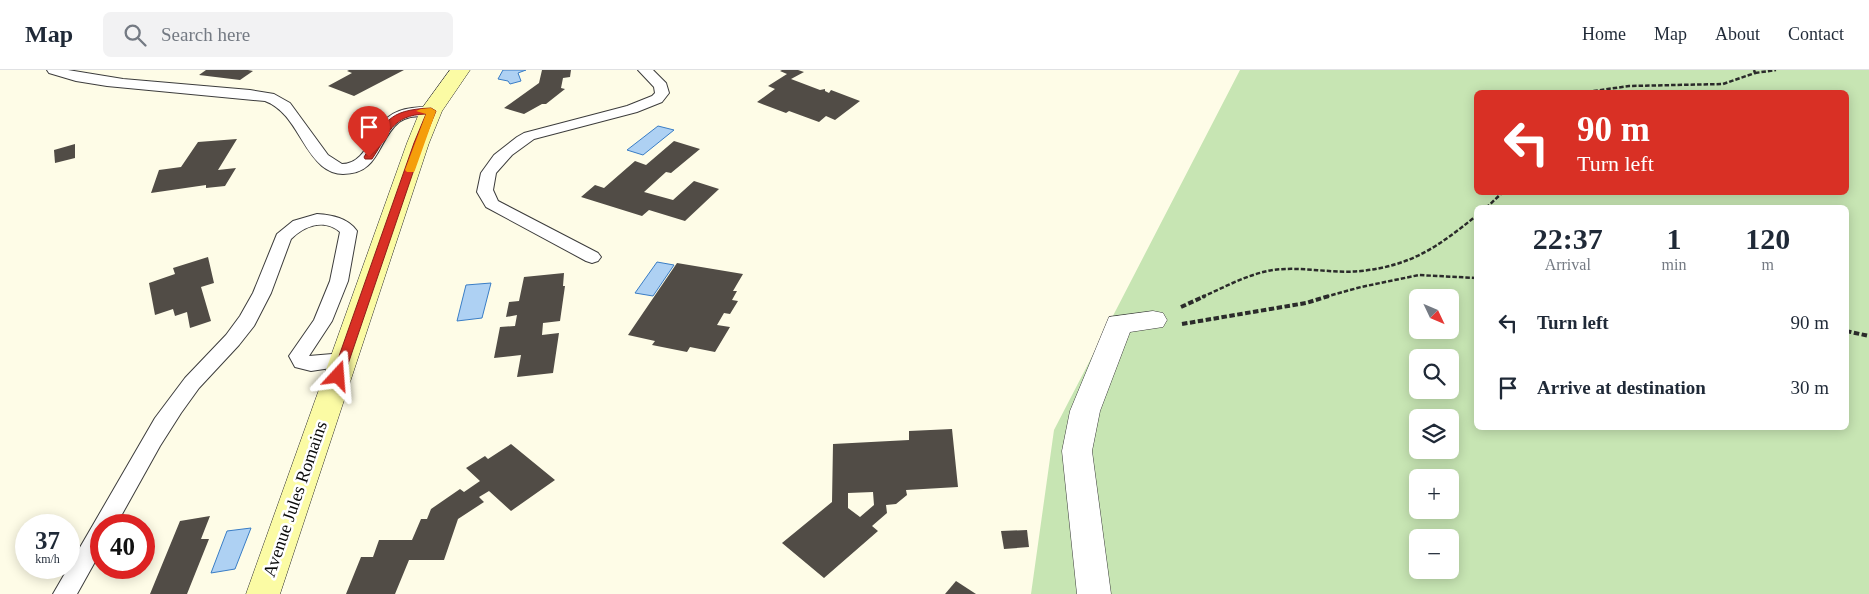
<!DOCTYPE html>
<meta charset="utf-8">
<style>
:root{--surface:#fff;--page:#f2f2f3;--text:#1f2937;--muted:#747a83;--line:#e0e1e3}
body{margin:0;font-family:Georgia,serif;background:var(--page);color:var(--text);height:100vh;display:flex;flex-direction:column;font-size:19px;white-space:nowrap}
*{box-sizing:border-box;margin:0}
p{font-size:16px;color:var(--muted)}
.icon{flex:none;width:28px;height:28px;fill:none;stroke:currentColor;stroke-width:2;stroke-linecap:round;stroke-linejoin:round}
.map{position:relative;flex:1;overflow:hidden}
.drawer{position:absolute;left:1474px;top:135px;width:375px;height:225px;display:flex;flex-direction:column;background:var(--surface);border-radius:8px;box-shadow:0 2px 12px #0003}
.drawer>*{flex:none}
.banner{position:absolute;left:1474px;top:20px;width:375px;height:105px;border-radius:8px;box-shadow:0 2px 12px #0003;background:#d93025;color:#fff;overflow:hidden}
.needle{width:32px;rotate:134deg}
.fabs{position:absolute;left:1409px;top:219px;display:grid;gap:10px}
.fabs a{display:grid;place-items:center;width:50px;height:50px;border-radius:8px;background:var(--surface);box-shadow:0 2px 12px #0003;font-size:25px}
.speed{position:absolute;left:15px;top:444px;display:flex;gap:10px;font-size:25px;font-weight:700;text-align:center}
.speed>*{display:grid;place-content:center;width:65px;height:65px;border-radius:50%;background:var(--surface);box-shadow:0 2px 12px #0003;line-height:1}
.speed small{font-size:12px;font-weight:400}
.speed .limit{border:8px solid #d22;background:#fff;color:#111}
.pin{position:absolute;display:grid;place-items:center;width:42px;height:42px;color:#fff;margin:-51px -21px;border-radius:50% 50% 50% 0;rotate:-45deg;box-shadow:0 0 5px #0007}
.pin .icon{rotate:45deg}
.me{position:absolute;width:55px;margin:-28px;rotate:19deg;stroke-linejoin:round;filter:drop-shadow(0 0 4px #0008)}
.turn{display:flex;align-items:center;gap:18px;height:105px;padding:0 20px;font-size:22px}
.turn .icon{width:65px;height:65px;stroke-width:2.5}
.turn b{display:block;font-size:35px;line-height:42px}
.eta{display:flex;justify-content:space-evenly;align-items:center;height:85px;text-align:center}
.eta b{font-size:30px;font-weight:700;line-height:35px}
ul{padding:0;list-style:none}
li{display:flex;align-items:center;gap:15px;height:65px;padding:0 20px}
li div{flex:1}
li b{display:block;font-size:19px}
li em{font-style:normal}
header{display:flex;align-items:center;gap:30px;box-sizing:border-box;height:70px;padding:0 25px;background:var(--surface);border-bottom:1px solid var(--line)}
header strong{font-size:24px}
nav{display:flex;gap:28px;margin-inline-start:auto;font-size:18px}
.search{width:350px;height:45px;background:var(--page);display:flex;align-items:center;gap:12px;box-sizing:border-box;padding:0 18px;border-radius:8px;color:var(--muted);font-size:19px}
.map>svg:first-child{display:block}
.green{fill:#c7e5b3;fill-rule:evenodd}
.water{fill:#aed1f3;stroke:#397dc6}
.building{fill:#514c46;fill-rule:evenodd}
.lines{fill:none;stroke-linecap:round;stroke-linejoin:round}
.lane-casing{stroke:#3c3c3c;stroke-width:2}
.street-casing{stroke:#3c3c3c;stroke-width:1}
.secondary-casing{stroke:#2b2b2b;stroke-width:1}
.path-far1{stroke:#2b2b2b;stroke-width:2.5;stroke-dasharray:4.5 2;stroke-linecap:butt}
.path{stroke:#2b2b2b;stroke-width:4;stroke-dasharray:5.5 2.5;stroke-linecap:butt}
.lane{fill:#fff;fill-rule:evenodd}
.street{fill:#fff;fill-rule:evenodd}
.secondary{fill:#fbfba4;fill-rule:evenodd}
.route{fill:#d93025;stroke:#8d1f18}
.slow{fill:#f59e0b}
.labels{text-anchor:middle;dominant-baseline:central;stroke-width:5;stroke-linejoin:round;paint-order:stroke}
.street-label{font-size:18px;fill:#090909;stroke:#fff}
</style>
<header>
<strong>Map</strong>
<div class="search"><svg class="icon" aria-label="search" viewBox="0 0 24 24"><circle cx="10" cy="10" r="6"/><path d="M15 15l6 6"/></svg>Search here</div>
<nav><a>Home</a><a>Map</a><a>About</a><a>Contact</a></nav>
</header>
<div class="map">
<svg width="1869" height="524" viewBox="0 0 1869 524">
<rect width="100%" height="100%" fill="#fefce7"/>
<path class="green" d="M1240,0H1869V524H1031L1054,360ZM1476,22H1846V122H1476ZM1476,138H1846V358H1476ZM1418,228H1450V260H1418ZM1418,288H1450V320H1418ZM1418,348H1450V380H1418ZM1418,408H1450V440H1418ZM1418,468H1450V500H1418Z"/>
<g class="water">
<path d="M503,0H526L518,3L521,11L510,14L508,11L498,9Z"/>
<path d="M658,56L674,60L643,85L627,80Z"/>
<path d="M657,192L674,195L653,226L635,223Z"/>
<path d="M491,213L482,248L457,251L466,215Z"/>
<path d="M251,458L235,499L211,503L227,461Z"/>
</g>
<g class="building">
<path d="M206,0H248L253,1L240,10L199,5Z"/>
<path d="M349,0H404L354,26L328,16L352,3L347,1Z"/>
<path d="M542,0H571L570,7L563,8L561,18L565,19L546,34H542L524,44L504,38L539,13Z"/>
<path d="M782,0H798L804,2L791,9L820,20L825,19V21L829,23L831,20L860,31L835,50L826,46L819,52L789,41L786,43L757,32L775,19L768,16L787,4L780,1Z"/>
<path d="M237,69L218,100L236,98L225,116L206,118V115L151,123L159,100L181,97L198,72Z"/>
<path d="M674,71L700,79L671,103L666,102L644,122L673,130L694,111L719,119L685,151L649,140L642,146L581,127L595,115L604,118L635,91L646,95Z"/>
<path d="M75,74V88L55,93L54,80Z"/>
<path d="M208,187L214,213L201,217L211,251L190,258L187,242L175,246L173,239L155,245L149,213L175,204L173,198Z"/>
<path d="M677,193L743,204L733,221H737L732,230L738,231L730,244L724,243L717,255L730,257L715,282L690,277L687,282L652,275L655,271L628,265Z"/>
<path d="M564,203L563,216H565L560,251L543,253L542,265L559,263L553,303L517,307L521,285L494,288L500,257L515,256L517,245L506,247L509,232L519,231L524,207Z"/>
<path d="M952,359L958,417L906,420L907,425L896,434L886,435L887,443L872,456L878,461L824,508L782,473L832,432L833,374L909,370V361ZM873,422L874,435L860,447L848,438V423Z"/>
<path d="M511,374L555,410L511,441L489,421L479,427L484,432L458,449L444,490H409L395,524H346L361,487H373L379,470H412L421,449H427L431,439L460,419L464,422L480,411L466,398L485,386L488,389Z"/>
<path d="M210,446L201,469H209L187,524H150L180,451Z"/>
<path d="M1027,460L1029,477L1004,479L1001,461Z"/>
<path d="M956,511L976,524H945Z"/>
</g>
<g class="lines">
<g class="lane-casing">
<g id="lane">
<path d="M47,0H68L123,9L250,20L274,24L290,33L328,85L342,94C366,94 371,62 387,48C394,42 403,39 412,38C420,37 429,36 436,38L438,41L436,44C424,47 410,44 399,52C377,70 380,104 343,104C336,104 328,101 322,96C300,77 294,42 265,31L107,16L76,11L49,3Z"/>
<path d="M638,0H653L666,13L669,23L662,32L637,42L534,69L512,85L496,103L493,120L498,131L598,183L601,187L598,191L592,193L586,191L486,137L477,122L481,103L494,85L517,67L524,63L627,36L652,26L655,23L654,17Z"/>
<path d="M317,144C332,145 348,148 357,161L348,211L332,251L309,286L344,283L351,285L354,290L351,295L311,301L295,297L289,286L314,250L330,211L340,162C324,148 304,156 291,169L271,223L254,256L239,275L199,318L181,343L160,376L116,455H101V481L77,524H53L155,348L185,308L226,265L240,246L253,223L277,164L293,151Z"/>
</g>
</g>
<g class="street-casing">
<path id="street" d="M1153,241L1163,243L1167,250L1163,257L1130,262L1100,341L1092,381L1111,524H1077L1062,381L1070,341L1109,247Z"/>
</g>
<g class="secondary-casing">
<path id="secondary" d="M450,0H470L442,41L429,73L280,524H246L407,73L420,41Z"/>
</g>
<g class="path-far1">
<path d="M1755,3L1776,0"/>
<path d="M1587,22L1629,16L1723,14L1755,3L1754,0"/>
<path d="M1486,138L1503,122"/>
<path d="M1202,227C1225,217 1248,204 1273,200C1302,196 1332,204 1361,201C1411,196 1439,176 1476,146"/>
<path d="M1325,227L1361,217L1419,205L1476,208"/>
</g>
<g class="path">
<path d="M1181,237L1205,226"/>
<path d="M1182,254L1306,233L1329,226"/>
<path d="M1846,261L1869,266"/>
</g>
<use href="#lane" class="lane"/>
<use href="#street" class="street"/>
<use href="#secondary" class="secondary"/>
</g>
<path class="route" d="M431,38L436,41L423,73L344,306L343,309H334L332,306L414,73L426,44C391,45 389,64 372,89H365L364,87C386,52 386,40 431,38Z"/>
<path class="slow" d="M431,38L436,41L415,100L414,102H407L405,100L426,44L416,41L421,39Z"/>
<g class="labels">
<g class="street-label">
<text transform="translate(295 429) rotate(-71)">Avenue Jules Romains</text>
</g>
</g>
</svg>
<div class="fabs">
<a><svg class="needle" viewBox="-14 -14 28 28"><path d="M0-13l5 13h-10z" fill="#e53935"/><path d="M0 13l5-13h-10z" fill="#747a83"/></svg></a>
<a><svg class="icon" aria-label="search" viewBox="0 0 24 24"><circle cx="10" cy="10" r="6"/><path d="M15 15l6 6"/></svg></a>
<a><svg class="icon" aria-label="layers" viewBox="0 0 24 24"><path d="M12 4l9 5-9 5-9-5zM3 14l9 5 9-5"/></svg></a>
<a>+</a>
<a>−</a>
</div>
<div class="speed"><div>37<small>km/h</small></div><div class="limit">40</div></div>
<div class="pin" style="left:369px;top:87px;background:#d93025"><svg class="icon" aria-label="arrive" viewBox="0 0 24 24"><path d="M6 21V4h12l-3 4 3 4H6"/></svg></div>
<svg class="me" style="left:338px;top:306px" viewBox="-20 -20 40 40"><path d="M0-17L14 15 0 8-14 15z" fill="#d93025" stroke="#fff" stroke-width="4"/></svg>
<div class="banner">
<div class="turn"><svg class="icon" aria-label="left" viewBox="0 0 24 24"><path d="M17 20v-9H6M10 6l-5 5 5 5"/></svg><div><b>90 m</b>Turn left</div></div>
</div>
<section class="drawer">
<div class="eta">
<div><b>22:37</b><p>Arrival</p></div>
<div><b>1</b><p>min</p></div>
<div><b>120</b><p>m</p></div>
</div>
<ul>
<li><svg class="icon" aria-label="left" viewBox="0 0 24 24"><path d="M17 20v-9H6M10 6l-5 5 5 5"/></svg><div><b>Turn left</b></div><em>90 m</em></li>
<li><svg class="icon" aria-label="arrive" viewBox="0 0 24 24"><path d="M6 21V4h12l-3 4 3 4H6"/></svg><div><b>Arrive at destination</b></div><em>30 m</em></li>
</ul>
</section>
</div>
